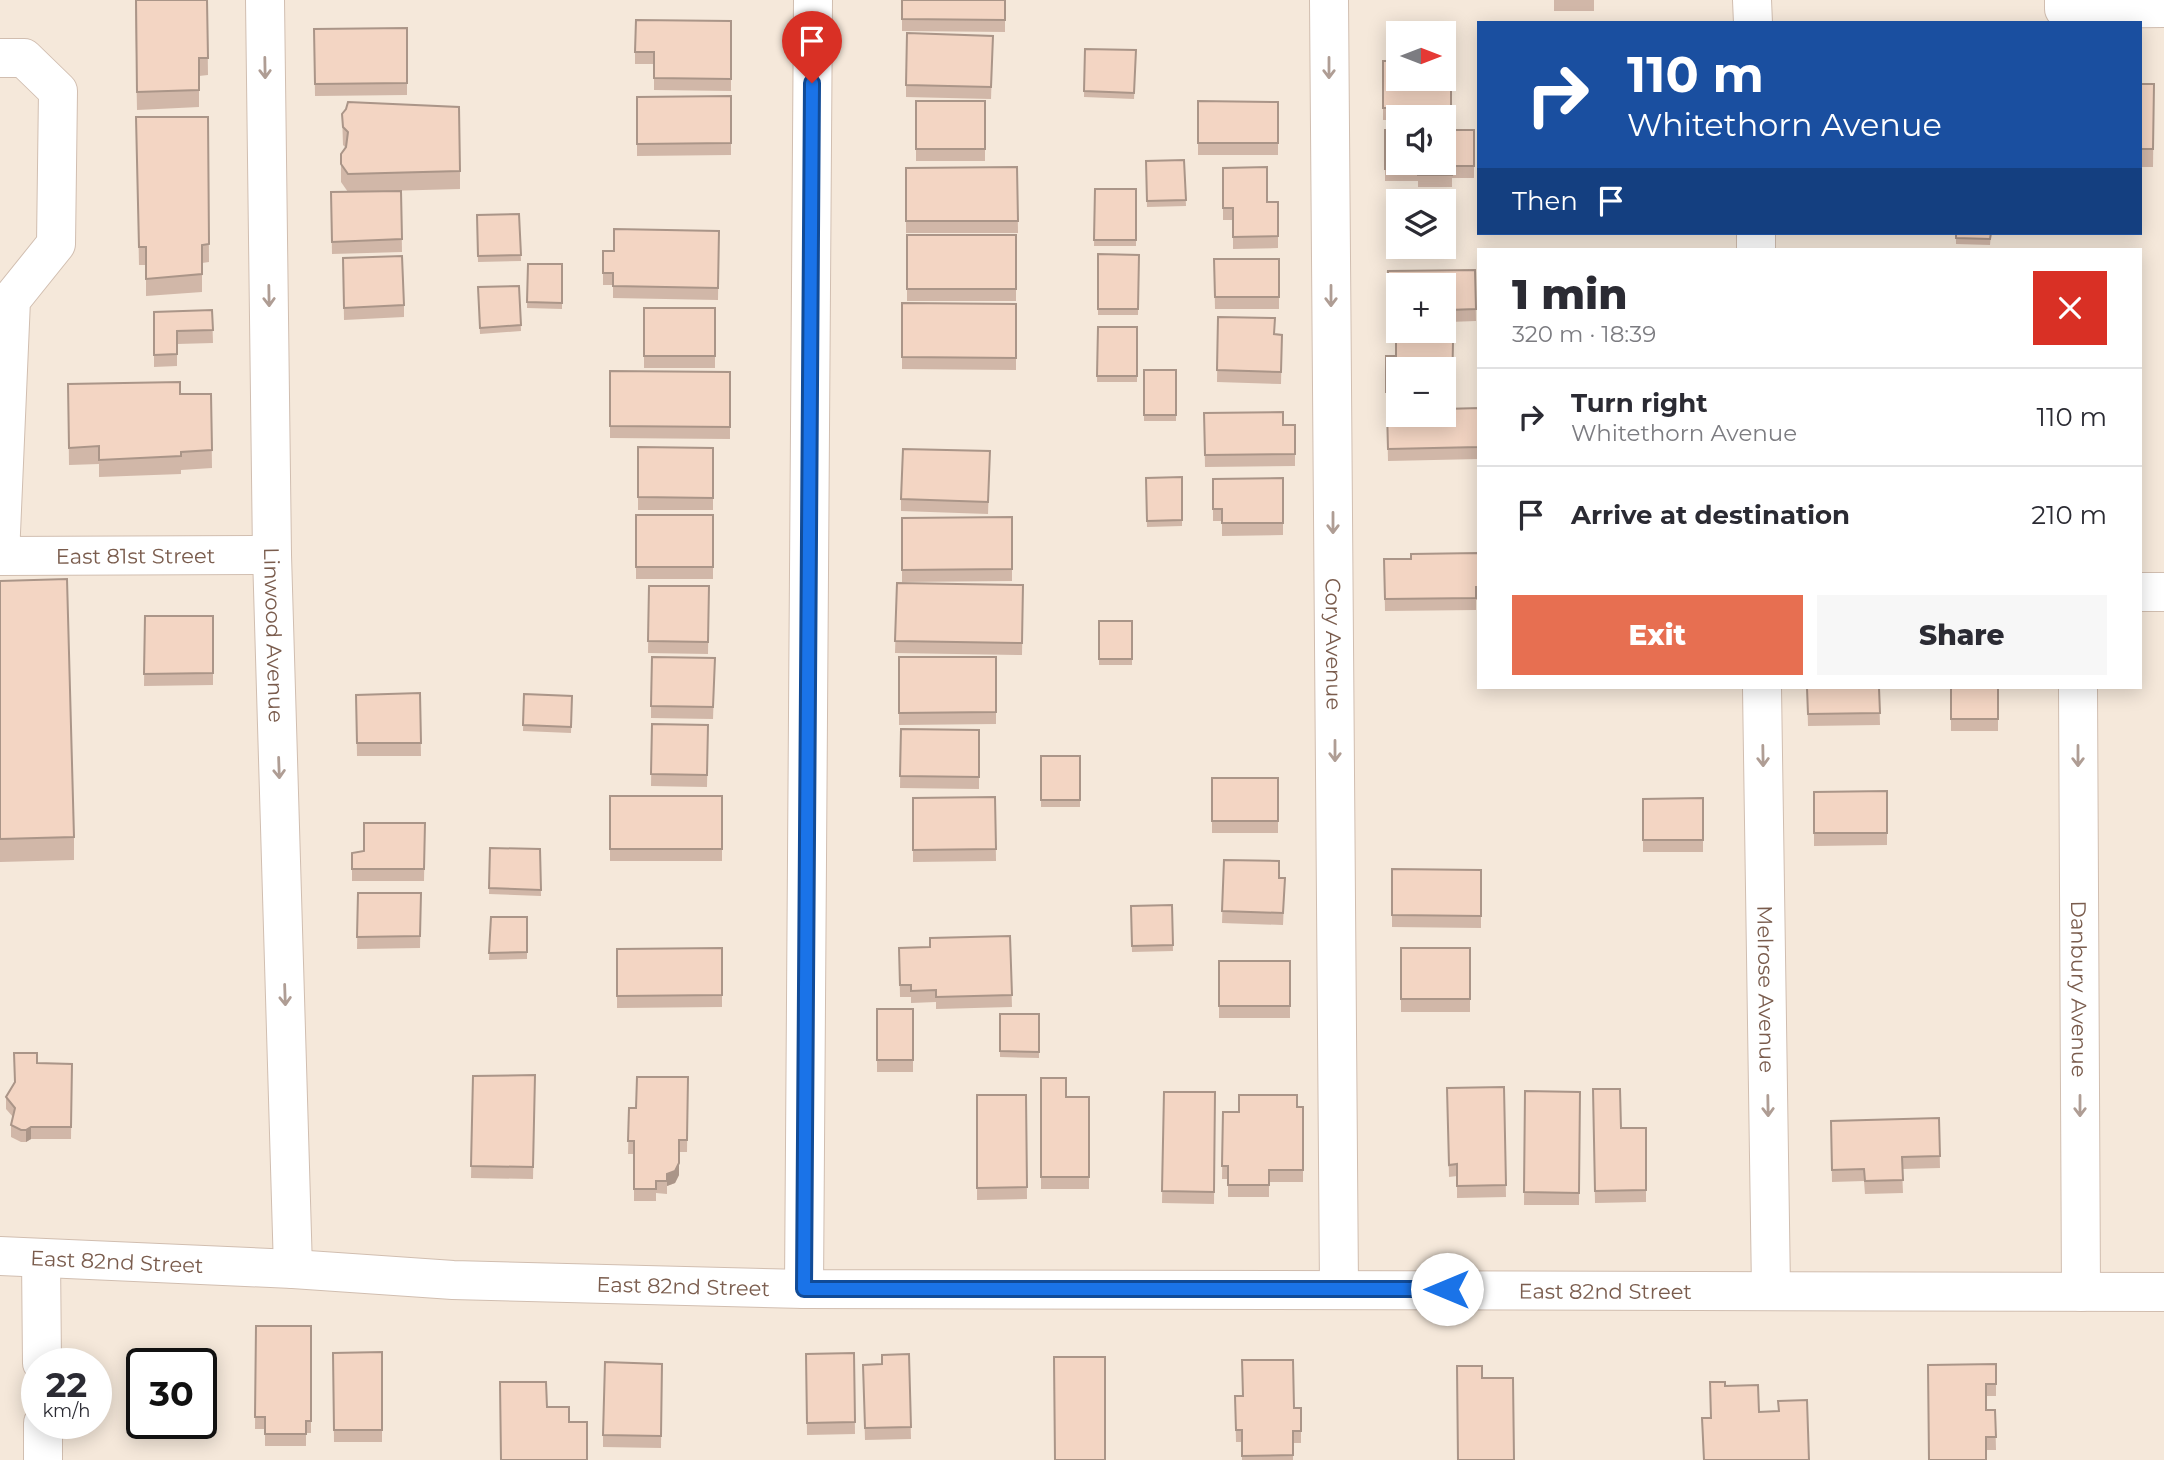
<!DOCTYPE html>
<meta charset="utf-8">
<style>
:root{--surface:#fff;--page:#f7f7f7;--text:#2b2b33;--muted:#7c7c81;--line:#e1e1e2;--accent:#e76f51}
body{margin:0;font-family:Montserrat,sans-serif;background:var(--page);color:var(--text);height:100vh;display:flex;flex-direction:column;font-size:26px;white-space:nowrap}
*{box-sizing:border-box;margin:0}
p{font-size:23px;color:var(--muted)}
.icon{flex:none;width:38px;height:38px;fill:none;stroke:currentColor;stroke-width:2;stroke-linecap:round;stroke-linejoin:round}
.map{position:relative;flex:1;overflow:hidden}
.drawer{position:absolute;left:1477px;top:248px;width:665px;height:441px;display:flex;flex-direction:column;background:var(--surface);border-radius:0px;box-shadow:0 4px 18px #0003}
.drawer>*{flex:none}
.guide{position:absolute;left:1477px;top:21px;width:665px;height:214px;border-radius:0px;box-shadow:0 4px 18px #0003;background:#1a4fa0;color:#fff;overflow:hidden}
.needle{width:46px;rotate:90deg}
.fabs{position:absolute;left:1386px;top:21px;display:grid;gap:14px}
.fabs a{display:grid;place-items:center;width:70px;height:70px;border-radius:0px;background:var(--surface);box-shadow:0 4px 18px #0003;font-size:35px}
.speed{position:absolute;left:21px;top:1348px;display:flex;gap:14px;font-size:35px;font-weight:700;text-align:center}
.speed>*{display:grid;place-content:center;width:91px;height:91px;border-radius:50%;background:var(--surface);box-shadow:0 4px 18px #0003;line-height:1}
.speed small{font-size:18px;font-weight:400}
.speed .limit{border:4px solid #111;border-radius:10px;background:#fff;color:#111}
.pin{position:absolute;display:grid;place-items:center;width:60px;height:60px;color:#fff;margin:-72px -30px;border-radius:50% 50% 50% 0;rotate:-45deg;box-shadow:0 0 7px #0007}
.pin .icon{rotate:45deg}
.me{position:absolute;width:77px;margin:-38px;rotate:270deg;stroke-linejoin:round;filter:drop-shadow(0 0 5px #0008)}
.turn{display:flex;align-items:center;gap:24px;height:147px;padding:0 35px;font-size:32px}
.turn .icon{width:91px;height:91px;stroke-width:2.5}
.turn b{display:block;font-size:49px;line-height:60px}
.then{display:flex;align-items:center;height:66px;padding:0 35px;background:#0003;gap:14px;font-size:26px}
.round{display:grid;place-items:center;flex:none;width:74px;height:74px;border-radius:0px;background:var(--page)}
.headline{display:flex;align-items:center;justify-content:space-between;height:119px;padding:0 35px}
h1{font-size:42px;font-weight:800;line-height:52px}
.action{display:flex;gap:14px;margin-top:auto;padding:14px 35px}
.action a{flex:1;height:80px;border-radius:0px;background:var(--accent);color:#fff;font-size:28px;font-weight:800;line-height:80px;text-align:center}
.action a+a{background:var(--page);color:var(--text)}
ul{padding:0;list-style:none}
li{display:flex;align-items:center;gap:21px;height:98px;padding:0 35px;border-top:2px solid var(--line)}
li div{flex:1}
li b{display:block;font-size:26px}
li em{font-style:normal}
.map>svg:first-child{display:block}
.residential{fill:#f5e8da;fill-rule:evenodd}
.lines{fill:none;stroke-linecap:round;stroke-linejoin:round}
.minor-casing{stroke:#d1beb0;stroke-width:40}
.minor{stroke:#fff;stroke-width:38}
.wall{fill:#d1b7a8}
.shaded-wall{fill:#aa9588}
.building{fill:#f3d5c3;stroke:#aa9588;stroke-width:2}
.oneway{stroke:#af9d94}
.route-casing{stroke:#114b97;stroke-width:18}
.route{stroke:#1a73e8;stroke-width:12}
.labels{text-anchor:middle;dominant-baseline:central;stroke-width:5;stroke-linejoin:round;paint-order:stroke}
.street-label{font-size:21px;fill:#7a5c4d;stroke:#fffaf3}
</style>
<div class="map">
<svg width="2164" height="1460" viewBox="0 0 2164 1460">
<rect width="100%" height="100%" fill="#fdf6ec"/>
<path class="residential" d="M0,0H2164V1460H0ZM1479,23H2140V233H1479ZM1398,33H1444V79H1398ZM1398,117H1444V163H1398ZM1398,201H1444V247H1398ZM1479,250H2140V688H1479ZM1398,285H1444V331H1398ZM1398,369H1444V415H1398ZM37,1363H96V1423H37ZM142,1363H201V1423H142Z"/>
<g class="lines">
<g class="minor-casing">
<g id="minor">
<path id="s1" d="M265,0L272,555L293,1269"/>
<path id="s2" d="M1329,0L1339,1289"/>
<path d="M1752,0L1753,23"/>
<path d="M2064,0V9L2164,8"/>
<path id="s3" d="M0,58H24L58,91L56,244L11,300L0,556L272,555"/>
<path d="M1756,233V250"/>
<path d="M2140,592H2164"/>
<path id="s4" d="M1762,688L1771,1290"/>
<path id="s5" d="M2078,688L2081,1292"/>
<path id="s6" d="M0,1256L293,1269L453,1280L804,1289L2164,1292"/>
<path d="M41,1258L42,1363"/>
<path d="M804,1289L813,0"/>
<path d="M43,1423V1460"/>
</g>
</g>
<use href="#minor" class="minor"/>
</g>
<g class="wall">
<path d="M135,0H207L208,75L199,76V107L137,110Z"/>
<path d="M902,0H1005V32L902,31Z"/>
<rect x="1554" y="0" width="40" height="11"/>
<path d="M731,21V91L654,90V64H635V52Z"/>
<path d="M407,28V95L315,96L314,29Z"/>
<path d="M993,36L991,99L906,97V85Z"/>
<path d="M1085,49L1136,50L1134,99L1084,97Z"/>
<path d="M1383,61L1451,62V120H1444V117H1398V120H1383Z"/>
<path d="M2140,84H2154L2153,167H2140Z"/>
<path d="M731,96V155L637,156V97Z"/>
<rect x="916" y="101" width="69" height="60"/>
<path d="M1198,101L1278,102V155H1198Z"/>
<path d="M342,114L460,171V189L348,192L341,182V154L346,148L343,145Z"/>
<path d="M136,117H208L209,262L202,263V292L146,296V265H139Z"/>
<path d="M1385,130H1474V178H1452V187H1418V181H1385Z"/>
<path d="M1184,160L1186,206L1147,207L1146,161Z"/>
<path d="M1017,167L1018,233H906V168Z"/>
<path d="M1223,168L1267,202H1278V248L1233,249V220H1223Z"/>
<path d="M1095,189H1136V246H1094Z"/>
<path d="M401,191L402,252L332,254L331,192Z"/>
<path d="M519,214L521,261L478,262L477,215Z"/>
<path d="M719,231L718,300L613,298V285H603V273L614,251Z"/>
<path d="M1956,233H1991L1990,245L1956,244Z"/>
<rect x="907" y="235" width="109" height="66"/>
<path d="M1098,254L1139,255L1138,315H1098Z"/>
<path d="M343,258L404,305V317L344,320Z"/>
<path d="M1214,259H1279V309H1215Z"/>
<path d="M528,264H562V309L527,308Z"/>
<path d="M1475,270L1476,321L1449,322V328H1444V285H1398V328H1388V271Z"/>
<path d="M519,286L521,331L480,334L478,287Z"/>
<path d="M902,303L1016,304V370L902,369Z"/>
<rect x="644" y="308" width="71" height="60"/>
<path d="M212,310L213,343L177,344V366L154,367V312Z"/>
<path d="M1218,317L1275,334L1282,335L1281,384L1217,382Z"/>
<path d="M1098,327H1137V382H1097Z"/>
<path d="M1453,342L1452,405H1444V369H1398V404H1386V356H1396Z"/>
<rect x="1144" y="370" width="32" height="51"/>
<path d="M610,371L730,372V439L610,438Z"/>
<path d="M68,384L180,394H211L212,468L181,470V474L99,477V464L69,465Z"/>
<path d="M1479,408V459L1388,461L1387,410Z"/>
<path d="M1204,413L1283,425H1295V466L1205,467Z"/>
<path d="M638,447L713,448V510H638Z"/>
<path d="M990,451L988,514L901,511V499Z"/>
<path d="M1182,477V526L1147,527L1146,478Z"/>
<path d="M1283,478V535L1222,536V521H1213V479Z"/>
<rect x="636" y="515" width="77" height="64"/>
<path d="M1012,517V581L902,582V518Z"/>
<path d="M1479,553V599L1476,600V610L1385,611L1384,559H1411Z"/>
<path d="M0,581L74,837V860L0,862Z"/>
<path d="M897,583L1023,585L1022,655L895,653Z"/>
<path d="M649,586H709L708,654L648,653Z"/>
<path d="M145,616H213V685L144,686Z"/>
<rect x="1099" y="621" width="33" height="44"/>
<path d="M899,657H996V724L899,725Z"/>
<path d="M715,658L713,719L651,718V706Z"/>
<path d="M1807,688H1879L1880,725L1808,726Z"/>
<rect x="1951" y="688" width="47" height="43"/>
<path d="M420,693L421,756H357L356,695Z"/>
<path d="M524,694L572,696L571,733L523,731Z"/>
<path d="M652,724L708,725L707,787L651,786Z"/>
<path d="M901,729L979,730V789L900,788Z"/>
<rect x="1041" y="756" width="39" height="51"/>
<rect x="1212" y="778" width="66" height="55"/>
<path d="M1887,791V845L1814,846V792Z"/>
<rect x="610" y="796" width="112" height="65"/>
<path d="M995,797L996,861L913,862V798Z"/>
<path d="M1703,798V852H1643V799Z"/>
<path d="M425,823L424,881H352V853L364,851Z"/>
<path d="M490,848L540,849L541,896L489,894Z"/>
<path d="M1224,860L1279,878H1285L1283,925L1222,923Z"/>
<path d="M1392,869L1481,870V928L1392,927Z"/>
<path d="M358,893H421L420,948L357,949Z"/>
<path d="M1172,905L1173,951L1132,952L1131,906Z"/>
<path d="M491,917H527V959L489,960Z"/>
<path d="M1010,936L1012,1007L936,1009V1002L911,1003V997H900L899,948L930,947Z"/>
<path d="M722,948V1007L617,1008V949Z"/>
<rect x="1401" y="948" width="69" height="64"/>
<rect x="1219" y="961" width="71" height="57"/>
<rect x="877" y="1009" width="36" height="63"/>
<path d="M1000,1014H1039V1058L1000,1057Z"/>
<path d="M37,1063L72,1064L71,1139H31L26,1142H21L11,1137V1125L13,1117L6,1109V1097Z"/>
<path d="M535,1075L533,1179L471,1178L473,1076Z"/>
<path d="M688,1077L687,1152H679V1175L675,1183L667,1186V1194L656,1193V1201H634V1154H628L629,1108H636Z"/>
<path d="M1041,1078L1066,1097H1089V1189H1041Z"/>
<path d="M1504,1087L1506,1197L1457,1198V1176L1449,1177L1447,1088Z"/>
<path d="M1593,1089L1621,1128H1646V1202L1595,1203Z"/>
<path d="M1525,1091L1580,1092L1579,1205H1524Z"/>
<path d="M1164,1092H1215L1214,1204L1162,1203Z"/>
<path d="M977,1095H1026L1027,1199L977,1200Z"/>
<path d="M1297,1107H1303V1182H1269V1197H1228V1179H1222L1223,1112H1239Z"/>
<path d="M1939,1118L1940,1168L1902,1169L1903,1193L1865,1194L1864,1181L1832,1182L1831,1121Z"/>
<path d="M256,1326H311V1433H306V1446H265V1429H255Z"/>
<path d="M382,1352V1442H334L333,1353Z"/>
<path d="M854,1353L855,1434L807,1435L806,1354Z"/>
<path d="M909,1354L911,1439L865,1440L863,1365L882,1364Z"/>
<path d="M662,1364L661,1448L603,1447V1435Z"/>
<path d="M1996,1364V1396H1986V1410H1995L1996,1450H1986L1929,1460Z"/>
<path d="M1235,1396L1294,1408H1301V1443H1293V1460H1242V1442H1236Z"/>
</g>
<g class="shaded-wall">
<path d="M31,1127V1139L26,1142V1130Z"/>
<path d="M679,1163V1175L675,1183L667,1186V1174Z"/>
</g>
<g class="building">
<path d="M136,0H207L208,58H199V90L137,92Z"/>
<path d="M902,0H1005V20L902,19Z"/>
<path d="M636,20L731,21V79L654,78V52H635Z"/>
<path d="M407,28V83L315,84L314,29Z"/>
<path d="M907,33L993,36L991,87L906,85Z"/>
<path d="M1085,49L1136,50L1134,93L1084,91Z"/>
<path d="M1383,61H1398V79H1444V62H1451V108H1383Z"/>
<path d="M2140,84H2154L2153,149H2140Z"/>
<path d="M731,96V143L637,144V97Z"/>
<rect x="916" y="101" width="69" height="48"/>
<path d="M1198,101L1278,102V143H1198Z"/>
<path d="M348,102L459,107L460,171L348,174L341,164V154L346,147L348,132L343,127L342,114L346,109Z"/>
<path d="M136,117H208L209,244L202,245V274L146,279V247H139Z"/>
<path d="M1385,130H1398V163H1444V130H1474V166H1452V175H1418V169H1385Z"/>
<path d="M1184,160L1186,200L1147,201L1146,161Z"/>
<path d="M1017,167L1018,221H906V168Z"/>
<path d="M1267,167V202H1278V236L1233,237V208H1223V168Z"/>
<path d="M1095,189H1136V240H1094Z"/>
<path d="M401,191L402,239L332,242L331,192Z"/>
<path d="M519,214L521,255L478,256L477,215Z"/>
<path d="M614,229L719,231L718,288L613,286V273H603V251H614Z"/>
<path d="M1956,233H1991L1990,239L1956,238Z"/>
<rect x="907" y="235" width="109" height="54"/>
<path d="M1098,254L1139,255L1138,309H1098Z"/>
<path d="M402,256L404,305L344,308L343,258Z"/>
<path d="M1214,259H1279V297H1215Z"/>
<path d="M528,264H562V303L527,302Z"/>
<path d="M1475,270L1476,309L1449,310V316H1444V285H1398V316H1388V271Z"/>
<path d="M519,286L521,325L480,328L478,287Z"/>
<path d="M902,303L1016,304V358L902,357Z"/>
<rect x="644" y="308" width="71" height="48"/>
<path d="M212,310L213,330L177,331V354L154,355V312Z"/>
<path d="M1218,317L1275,318L1274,334L1282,335L1281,372L1217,370Z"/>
<path d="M1098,327H1137V376H1097Z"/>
<path d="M1396,341L1453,342L1452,393L1444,392V369H1398V392H1386V356H1396Z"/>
<rect x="1144" y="370" width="32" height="45"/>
<path d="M610,371L730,372V427L610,426Z"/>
<path d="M180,382V394H211L212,450L181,452V456L99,460V446L69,448L68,384Z"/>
<path d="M1479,408V447L1388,449L1387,410H1398V415H1444V409Z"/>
<path d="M1283,412V425H1295V454L1205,455L1204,413Z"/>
<path d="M638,447L713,448V498L638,497Z"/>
<path d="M903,449L990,451L988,502L901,499Z"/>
<path d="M1182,477V520L1147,521L1146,478Z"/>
<path d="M1283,478V523H1222V509H1213V479Z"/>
<rect x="636" y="515" width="77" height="52"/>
<path d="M1012,517V569L902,570V518Z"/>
<path d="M1479,553V587H1476V598L1385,599L1384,559H1411V554Z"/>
<path d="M67,579L74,837L0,839V581Z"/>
<path d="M897,583L1023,585L1022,643L895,641Z"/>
<path d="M649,586H709L708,642L648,641Z"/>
<path d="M145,616H213V673L144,674Z"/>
<rect x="1099" y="621" width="33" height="38"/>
<path d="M652,657L715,658L713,707L651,706Z"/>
<path d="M899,657H996V712L899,713Z"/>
<path d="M1807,688H1879L1880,713L1808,714Z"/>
<rect x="1951" y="688" width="47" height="31"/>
<path d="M420,693L421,743H357L356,695Z"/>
<path d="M524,694L572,696L571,727L523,725Z"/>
<path d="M652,724L708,725L707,775L651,774Z"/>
<path d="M901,729L979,730V777L900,776Z"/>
<rect x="1041" y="756" width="39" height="44"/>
<rect x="1212" y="778" width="66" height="43"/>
<path d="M1887,791V833H1814V792Z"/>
<rect x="610" y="796" width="112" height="53"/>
<path d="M995,797L996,849L913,850V798Z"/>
<path d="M1703,798V840H1643V799Z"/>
<path d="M364,823H425L424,869H352V853L364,851Z"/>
<path d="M490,848L540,849L541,890L489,888Z"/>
<path d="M1224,860L1279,861V878H1285L1283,913L1222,911Z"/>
<path d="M1392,869L1481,870V916L1392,915Z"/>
<path d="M358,893H421L420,936L357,937Z"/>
<path d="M1172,905L1173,945L1132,946L1131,906Z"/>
<path d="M491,917H527V952L489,953Z"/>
<path d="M1010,936L1012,995L936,997V990L911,991V985H900L899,948L930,947V938Z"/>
<path d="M722,948V995L617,996V949Z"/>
<rect x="1401" y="948" width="69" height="51"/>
<rect x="1219" y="961" width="71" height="45"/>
<rect x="877" y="1009" width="36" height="51"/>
<path d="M1000,1014H1039V1052L1000,1051Z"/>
<path d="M14,1053H37V1063L72,1064L71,1127H31L26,1130H21L11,1125L15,1108L6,1097L15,1082Z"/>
<path d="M535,1075L533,1167L471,1166L473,1076Z"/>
<path d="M637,1077H688L687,1140H679V1163L675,1171L667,1174V1181H656V1189H634V1141H628L629,1108H636Z"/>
<path d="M1041,1078H1066V1097H1089V1177H1041Z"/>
<path d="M1504,1087L1506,1185L1457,1186V1164L1449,1165L1447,1088Z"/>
<path d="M1593,1089H1620L1621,1128H1646V1190L1595,1191Z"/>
<path d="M1525,1091L1580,1092L1579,1193L1524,1192Z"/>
<path d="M1164,1092H1215L1214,1192L1162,1191Z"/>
<path d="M977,1095H1026L1027,1187L977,1188Z"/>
<path d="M1239,1095H1297V1107H1303V1170H1269V1185H1228V1166H1222L1223,1112H1239Z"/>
<path d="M1939,1118L1940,1156L1902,1157L1903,1180L1865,1181L1864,1169L1832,1170L1831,1121Z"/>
<path d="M256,1326H311V1421H306V1434H265V1417H255Z"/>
<path d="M382,1352V1430H334L333,1353Z"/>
<path d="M854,1353L855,1422L807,1423L806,1354Z"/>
<path d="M909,1354L911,1427L865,1428L863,1365L882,1364V1355Z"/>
<path d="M1054,1357H1105V1460H1055Z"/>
<path d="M1242,1360H1293L1294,1408H1301V1431H1293V1455L1242,1456V1430H1236L1235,1396H1243Z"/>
<path d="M605,1362L662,1364L661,1436L603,1435Z"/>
<path d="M1996,1364V1384H1986V1410H1995L1996,1437H1986V1460H1929L1928,1365Z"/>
<path d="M1457,1366H1482V1378H1513L1514,1460H1458Z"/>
<path d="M500,1382H546L547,1407H569V1422H587V1460H501Z"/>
<path d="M1710,1382H1725V1386L1758,1385L1759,1412L1779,1411L1778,1401L1807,1400L1809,1460H1704L1702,1418H1711Z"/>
</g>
<defs><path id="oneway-shaft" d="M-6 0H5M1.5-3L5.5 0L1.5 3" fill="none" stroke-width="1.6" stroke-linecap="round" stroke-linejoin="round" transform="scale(1.75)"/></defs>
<g class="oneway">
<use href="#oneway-shaft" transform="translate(265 68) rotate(89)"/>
<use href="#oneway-shaft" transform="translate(1329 68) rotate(90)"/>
<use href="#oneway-shaft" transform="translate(269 296) rotate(89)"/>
<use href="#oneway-shaft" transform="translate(1331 296) rotate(90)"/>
<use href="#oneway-shaft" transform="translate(1333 523) rotate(90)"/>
<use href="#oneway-shaft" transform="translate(1335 751) rotate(90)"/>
<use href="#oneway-shaft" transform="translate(1763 756) rotate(89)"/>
<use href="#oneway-shaft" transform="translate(2078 756) rotate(90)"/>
<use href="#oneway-shaft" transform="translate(279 768) rotate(88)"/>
<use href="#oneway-shaft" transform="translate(285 995) rotate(88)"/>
<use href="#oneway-shaft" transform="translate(1768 1106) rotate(89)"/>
<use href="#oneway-shaft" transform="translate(2080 1106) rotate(90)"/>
</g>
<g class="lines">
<g class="route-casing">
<path id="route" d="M812,83L804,1289H1447"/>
</g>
<use href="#route" class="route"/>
</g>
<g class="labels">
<g class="street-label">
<text stroke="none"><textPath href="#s3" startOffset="688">East 81st Street</textPath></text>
<text stroke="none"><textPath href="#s1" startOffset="635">Linwood Avenue</textPath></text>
<text stroke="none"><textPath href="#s2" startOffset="644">Cory Avenue</textPath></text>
<text stroke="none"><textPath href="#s4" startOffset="301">Melrose Avenue</textPath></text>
<text stroke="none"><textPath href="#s5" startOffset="301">Danbury Avenue</textPath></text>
<text stroke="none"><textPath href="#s6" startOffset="117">East 82nd Street</textPath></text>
<text stroke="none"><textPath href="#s6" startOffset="684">East 82nd Street</textPath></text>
<text stroke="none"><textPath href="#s6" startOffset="1606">East 82nd Street</textPath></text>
</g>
</g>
</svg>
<div class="fabs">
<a><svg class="needle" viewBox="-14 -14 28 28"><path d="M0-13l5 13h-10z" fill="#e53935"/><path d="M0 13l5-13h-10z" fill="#7c7c81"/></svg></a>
<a><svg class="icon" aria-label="sound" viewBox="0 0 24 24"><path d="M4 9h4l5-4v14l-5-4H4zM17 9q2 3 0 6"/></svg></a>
<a><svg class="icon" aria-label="layers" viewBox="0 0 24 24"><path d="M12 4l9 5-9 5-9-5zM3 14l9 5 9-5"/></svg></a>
<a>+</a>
<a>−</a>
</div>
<div class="speed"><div>22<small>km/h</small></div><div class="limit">30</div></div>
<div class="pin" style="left:812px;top:83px;background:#d93025"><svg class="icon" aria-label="arrive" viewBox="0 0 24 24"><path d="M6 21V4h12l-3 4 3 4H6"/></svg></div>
<svg class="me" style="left:1447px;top:1289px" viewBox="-20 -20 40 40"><circle r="19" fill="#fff"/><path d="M0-13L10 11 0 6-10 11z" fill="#1a73e8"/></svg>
<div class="guide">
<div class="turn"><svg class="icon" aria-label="right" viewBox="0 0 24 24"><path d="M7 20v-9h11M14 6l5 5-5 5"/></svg><div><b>110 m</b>Whitethorn Avenue</div></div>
<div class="then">Then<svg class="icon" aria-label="arrive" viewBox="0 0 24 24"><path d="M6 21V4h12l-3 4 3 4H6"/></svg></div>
</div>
<section class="drawer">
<div class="headline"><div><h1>1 min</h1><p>320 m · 18:39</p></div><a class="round" style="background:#d93025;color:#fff"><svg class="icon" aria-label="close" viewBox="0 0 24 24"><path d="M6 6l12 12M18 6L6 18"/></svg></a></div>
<ul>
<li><svg class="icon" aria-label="right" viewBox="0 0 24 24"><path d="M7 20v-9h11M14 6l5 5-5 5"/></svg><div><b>Turn right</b><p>Whitethorn Avenue</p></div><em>110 m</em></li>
<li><svg class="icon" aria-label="arrive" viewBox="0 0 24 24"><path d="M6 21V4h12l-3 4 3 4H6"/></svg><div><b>Arrive at destination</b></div><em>210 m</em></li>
</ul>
<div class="action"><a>Exit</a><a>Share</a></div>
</section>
</div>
